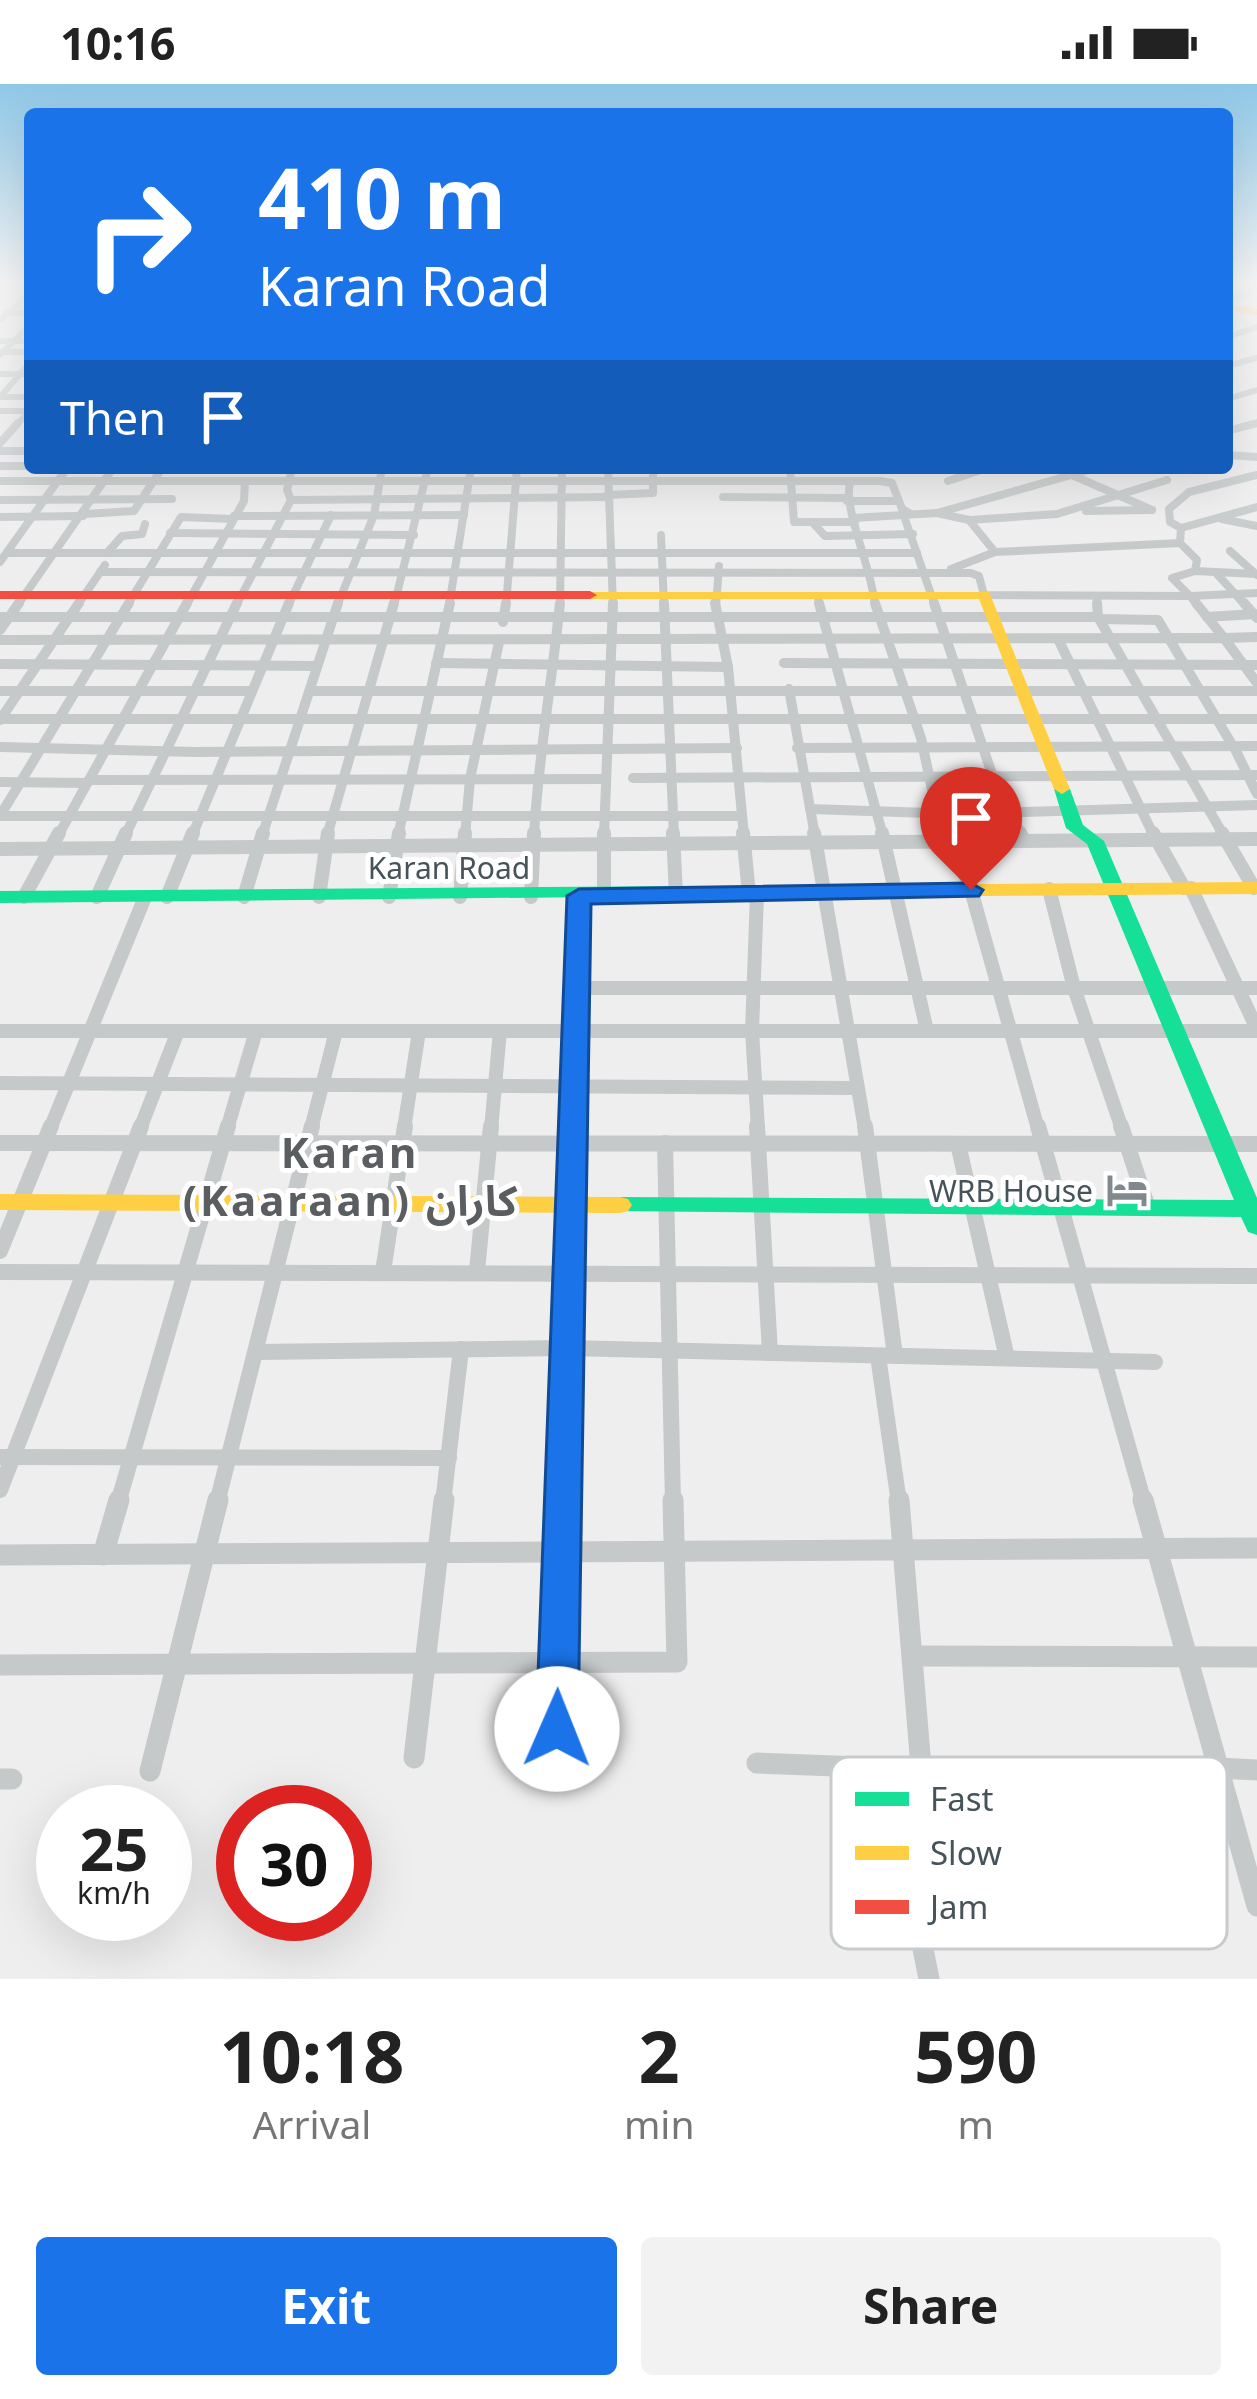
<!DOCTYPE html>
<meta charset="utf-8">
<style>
:root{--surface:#fff;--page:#f2f2f2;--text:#222;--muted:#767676;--accent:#1a73e8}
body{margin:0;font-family:"Noto Sans","Noto Sans Arabic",sans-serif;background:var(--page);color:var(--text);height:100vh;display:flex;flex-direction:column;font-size:45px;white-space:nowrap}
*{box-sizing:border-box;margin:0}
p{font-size:39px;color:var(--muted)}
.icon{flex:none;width:66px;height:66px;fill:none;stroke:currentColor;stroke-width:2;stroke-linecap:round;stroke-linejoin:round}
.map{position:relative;height:1895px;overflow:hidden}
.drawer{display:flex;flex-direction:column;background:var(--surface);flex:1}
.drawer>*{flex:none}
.guide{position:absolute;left:24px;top:24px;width:1209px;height:366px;border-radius:12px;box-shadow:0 12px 48px #0002;background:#1a73e8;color:#fff;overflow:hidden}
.speed{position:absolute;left:36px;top:1701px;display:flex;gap:24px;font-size:60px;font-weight:700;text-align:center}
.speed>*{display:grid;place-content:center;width:156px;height:156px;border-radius:50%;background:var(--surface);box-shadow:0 12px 48px #0002;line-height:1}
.speed small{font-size:30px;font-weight:400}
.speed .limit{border:18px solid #d22;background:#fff;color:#111}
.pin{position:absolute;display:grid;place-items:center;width:102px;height:102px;color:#fff;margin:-123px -51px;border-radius:50% 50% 50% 0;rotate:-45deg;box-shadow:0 0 12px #0007}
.pin .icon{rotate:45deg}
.me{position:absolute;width:132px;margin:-66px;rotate:1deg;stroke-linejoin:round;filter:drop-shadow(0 0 9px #0008)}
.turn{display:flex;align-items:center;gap:42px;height:252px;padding:0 36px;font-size:54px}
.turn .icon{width:156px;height:156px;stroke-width:2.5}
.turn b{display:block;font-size:84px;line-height:102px}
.then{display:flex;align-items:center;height:114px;padding:0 36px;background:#0003;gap:24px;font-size:45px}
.eta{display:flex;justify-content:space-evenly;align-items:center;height:204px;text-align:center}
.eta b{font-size:72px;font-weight:700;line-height:84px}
.primary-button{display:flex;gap:24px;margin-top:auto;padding:24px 36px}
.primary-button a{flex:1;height:138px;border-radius:12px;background:var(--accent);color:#fff;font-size:48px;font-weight:700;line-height:138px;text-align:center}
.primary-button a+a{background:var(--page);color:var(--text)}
.status{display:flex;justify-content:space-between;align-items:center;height:84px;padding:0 60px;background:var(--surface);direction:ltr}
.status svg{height:33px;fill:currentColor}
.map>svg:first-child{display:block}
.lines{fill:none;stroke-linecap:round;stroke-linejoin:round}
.street-far5{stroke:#c5c9ca;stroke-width:6}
.street-far4{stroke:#c5c9ca;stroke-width:8}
.street-far3{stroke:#c5c9ca;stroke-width:10}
.street-far2{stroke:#c5c9ca;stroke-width:14}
.street-far1{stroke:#c5c9ca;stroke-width:16}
.street{stroke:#c5c9ca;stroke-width:21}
.fast{fill:#16e098;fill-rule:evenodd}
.slow{fill:#ffcf43;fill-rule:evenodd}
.jam{fill:#f24e42;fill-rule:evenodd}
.route{fill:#1a73e8;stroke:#114b97;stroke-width:3}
.labels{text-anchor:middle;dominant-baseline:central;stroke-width:10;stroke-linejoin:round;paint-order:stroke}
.street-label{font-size:30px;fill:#465359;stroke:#fff}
.poi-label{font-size:30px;fill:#465359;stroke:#fff;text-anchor:end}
.district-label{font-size:42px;font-weight:bold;letter-spacing:3px;fill:#5a5e61;stroke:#fff}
.key{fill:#fff;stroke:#c8cbcd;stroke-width:3}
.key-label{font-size:33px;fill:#465359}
</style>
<div class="status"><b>10:16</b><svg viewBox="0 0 49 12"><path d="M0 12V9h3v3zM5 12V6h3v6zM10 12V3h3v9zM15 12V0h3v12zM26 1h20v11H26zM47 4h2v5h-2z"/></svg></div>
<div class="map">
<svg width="1257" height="1895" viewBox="0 0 1257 1895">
<rect width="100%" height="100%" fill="#eee"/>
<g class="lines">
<g class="street-far5">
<path d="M0,203H30"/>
<path d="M1227,218L1257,205"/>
<path d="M5,229H30"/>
<path d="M0,236L30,210"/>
<path d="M1227,253L1257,243"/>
<path d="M0,257H30"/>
<path d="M0,268H30"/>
<path d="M0,271L30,241"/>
<path d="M1227,282L1257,274"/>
<path d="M0,290H25"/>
<path d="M0,313L30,279"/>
<path d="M0,313H30"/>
<path d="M1227,315L1257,306"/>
<path d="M0,327H30"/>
<path d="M16,342L30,326"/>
<path d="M1246,342L1257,339"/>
</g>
<g class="street-far4">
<path d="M1227,347L1257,339"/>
<path d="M0,359L18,339"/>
<path d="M0,367H30"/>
<path d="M1227,371L1257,373"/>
<path d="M0,382H30"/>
<path d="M608,384L613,522"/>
<path d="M790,384L794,438H855"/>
<path d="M1056,384L1152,426"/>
<path d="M0,397H880L892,399L902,425L911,430"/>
<path d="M948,397L987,384"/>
<path d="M850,400C843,425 873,487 875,522"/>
<path d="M607,411L653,409V384"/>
<path d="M723,413L846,414"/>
<path d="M0,416L172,415"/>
<path d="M291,416L608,413"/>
<path d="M847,417H898"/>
<path d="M1086,427L1152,426"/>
<path d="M937,429L1096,384"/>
<path d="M85,430L134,427L162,384"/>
<path d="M234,432L464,431"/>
<path d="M904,432L935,522"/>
<path d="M0,433L83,432"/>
<path d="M853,434L937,429L969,436L1057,430L1167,396"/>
<path d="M1222,435L1257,442"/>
<path d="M969,436L995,468L1180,459"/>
<path d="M813,439L825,452L913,450"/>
<path d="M1181,444L1170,438L1169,425L1189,408L1257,391"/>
<path d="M170,449L414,451"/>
<path d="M661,451L664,522"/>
<path d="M1230,467L1257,491"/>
<path d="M7,469H917"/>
<path d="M107,469L122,452L142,450L145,440"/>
<path d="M0,478L67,384"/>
<path d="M951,485L995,468"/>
<path d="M1195,487L1197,476L1180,459L1181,444L1257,423"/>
<path d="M100,488L971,489L979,492L984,511L1190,512L1198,522"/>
<path d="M1217,490L1246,522"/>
<path d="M1257,490L1195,487L1172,494L1190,512L1257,509"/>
<path d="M1097,512V522"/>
<path d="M818,514L820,522"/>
<path d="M17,522L113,384"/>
<path d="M77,522L105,481"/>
<path d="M127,522L181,433L233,435"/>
<path d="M186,522L244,417L245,397"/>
<path d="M236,522L291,416L287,406L292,384"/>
<path d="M288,522L331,431"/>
<path d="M337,522L374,431L382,384"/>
<path d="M394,522L428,384"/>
<path d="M449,522L471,384"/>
<path d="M506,522L517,384"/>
<path d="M560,522L562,384"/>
<path d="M716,522L719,482"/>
</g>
<g class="street-far3">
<path d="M664,519L674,752"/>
<path d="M715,519L728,583L744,752"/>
<path d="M819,519L883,752"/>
<path d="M875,519L921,654L937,729L951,752"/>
<path d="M934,519L993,693L1022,752"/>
<path d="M1097,519L1098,533L1224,752"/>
<path d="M1196,519L1224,554L1257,553"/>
<path d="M1244,519L1257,534"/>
<path d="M0,533H1098"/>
<path d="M1207,533L1255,530"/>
<path d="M1100,535L1158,536L1231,659"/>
<path d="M503,538L506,519"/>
<path d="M0,546L19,519"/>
<path d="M0,556L1224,554L1257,599"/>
<path d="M1059,557L1154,752"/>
<path d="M436,579L728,583"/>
<path d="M784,579L1257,581"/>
<path d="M0,580L317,582"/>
<path d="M789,605L815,752"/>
<path d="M0,607H251"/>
<path d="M310,607H1257"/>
<path d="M0,635H1257"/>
<path d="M0,636L79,519"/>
<path d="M0,663L196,668L737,664"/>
<path d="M1234,663L1257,710"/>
<path d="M797,664L1257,662"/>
<path d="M633,694L1257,691"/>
<path d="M89,696L604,695"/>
<path d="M0,698L87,699"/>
<path d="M810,725L959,730L1257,721"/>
<path d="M0,732H740"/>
<path d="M0,732L129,519"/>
<path d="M58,752L187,519"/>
<path d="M125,752L237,519"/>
<path d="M192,752L289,519"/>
<path d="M262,752L338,519"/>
<path d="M327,752L394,519"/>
<path d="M398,752L450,519"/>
<path d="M465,752L470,695L499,558"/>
<path d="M534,752C538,674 552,598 560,519"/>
<path d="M604,752L613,519"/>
</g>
<g class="street-far2">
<path d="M604,749V812"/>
<path d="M673,749L676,811"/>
<path d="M743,749L749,810"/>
<path d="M814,749L865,1045"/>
<path d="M882,749L927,947"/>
<path d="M949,749L971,806L1038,1045"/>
<path d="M1020,749L1024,757"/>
<path d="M1153,749L1184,804"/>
<path d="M1222,749L1254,804"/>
<path d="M0,765L1257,755"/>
<path d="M1191,804L1257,945"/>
<path d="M1049,805L1074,904L1122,1045"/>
<path d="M757,810L752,947L758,1045"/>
<path d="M24,813L59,749"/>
<path d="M97,813L126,749"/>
<path d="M167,813L193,749"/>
<path d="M244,813L263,749"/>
<path d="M319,813L328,749"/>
<path d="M389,813L399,749"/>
<path d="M460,813L465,749"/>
<path d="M531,813L534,749"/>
<path d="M577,904H1257"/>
<path d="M0,947H1257"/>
<path d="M0,999L857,1004"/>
<path d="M50,1045L145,813"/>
<path d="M140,1045L178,947"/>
<path d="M227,1045L256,947"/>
<path d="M311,1045L336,947"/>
<path d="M404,1045L419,947"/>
<path d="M491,1045L500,947"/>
<path d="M573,1045L579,812"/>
</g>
<g class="street-far1">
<path d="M757,1042L770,1269"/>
<path d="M865,1042L895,1272"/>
<path d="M1038,1042L1144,1419"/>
<path d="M1121,1042L1148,1124"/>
<path d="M0,1059L1257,1060"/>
<path d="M665,1059L673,1419"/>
<path d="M958,1060L1007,1274"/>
<path d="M0,1167L51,1042"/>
<path d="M477,1187L491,1042"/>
<path d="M0,1188L1257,1192"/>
<path d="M383,1188L405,1042"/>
<path d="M258,1268L568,1264L1155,1278"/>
<path d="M878,1272L899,1419"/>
<path d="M0,1373L449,1374"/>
<path d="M0,1406L141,1042"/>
<path d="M118,1419L228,1042"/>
<path d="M217,1419L312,1042"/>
<path d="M443,1419L461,1265"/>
<path d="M563,1419L573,1042"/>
</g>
<g class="street">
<path d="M899,1416L921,1683L887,1684L929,1895"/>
<path d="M1143,1416L1257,1822"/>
<path d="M0,1471L1257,1464"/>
<path d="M103,1471L119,1416"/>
<path d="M913,1572L1257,1573"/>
<path d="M0,1581L677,1578L673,1416"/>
<path d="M414,1674L444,1416"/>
<path d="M556,1677L563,1416"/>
<path d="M757,1679L887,1684"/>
<path d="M1218,1684L1257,1686"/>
<path d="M150,1687L218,1416"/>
<path d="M0,1695H12"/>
</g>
<g class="fast">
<path d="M1062,700L1070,705L1083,741L1104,757L1257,1114V1151L1248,1148L1241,1133L612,1127L608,1121L612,1115L620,1113L1234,1116L1087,760L1066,744L1054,705Z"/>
<path d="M688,802L695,804L697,808L695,812L0,819V807Z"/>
</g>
<g class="slow">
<path d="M1227,220L1257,225V231L1227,226Z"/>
<path d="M585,508H989L1070,705L1062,710L1054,705L979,515H590L583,511Z"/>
<path d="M1257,798V810L688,814L679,808L688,802Z"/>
<path d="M0,1110L620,1113L628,1115L632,1121L628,1127L620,1129L0,1126Z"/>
</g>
<path class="jam" d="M0,507H590L597,511L590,515H0Z"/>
</g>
<linearGradient id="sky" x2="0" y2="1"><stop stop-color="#8fc8e8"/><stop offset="0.43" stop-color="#f7f7f7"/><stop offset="1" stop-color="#f7f7f7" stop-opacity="0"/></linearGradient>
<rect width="1257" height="464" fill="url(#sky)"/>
<path class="route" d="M971,799L983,806L979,812L591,820L578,1645L572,1659L557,1665L542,1659L536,1645L567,812L579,805Z"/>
<defs>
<g id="hotel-bare" transform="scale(3.24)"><path d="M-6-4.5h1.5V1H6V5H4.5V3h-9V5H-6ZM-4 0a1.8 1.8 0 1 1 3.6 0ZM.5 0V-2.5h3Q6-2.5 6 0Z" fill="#81898d" stroke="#fff" stroke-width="2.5" paint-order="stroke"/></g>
</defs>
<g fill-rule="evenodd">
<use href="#hotel-bare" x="1127" y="1106"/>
</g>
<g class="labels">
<g class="street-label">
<text x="449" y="783">Karan Road</text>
</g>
<g class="poi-label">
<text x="1093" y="1106">WRB House</text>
</g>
<g class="district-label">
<text x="350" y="1067">Karan<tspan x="350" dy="48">(Kaaraan) كاران</tspan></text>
</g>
</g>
<rect x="831" y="1673" width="396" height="192" rx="18" class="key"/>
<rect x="855" y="1708" width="54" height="14" fill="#16e098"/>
<rect x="855" y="1762" width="54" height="14" fill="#ffcf43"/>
<rect x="855" y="1816" width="54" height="14" fill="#f24e42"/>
<g class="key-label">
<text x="930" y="1727">Fast</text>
<text x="930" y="1781">Slow</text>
<text x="930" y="1835">Jam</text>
</g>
</svg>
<div class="speed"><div>25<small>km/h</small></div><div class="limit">30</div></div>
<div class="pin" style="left:971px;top:806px;background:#d93025"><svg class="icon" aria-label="arrive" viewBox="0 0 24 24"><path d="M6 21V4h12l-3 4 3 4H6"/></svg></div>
<svg class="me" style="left:557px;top:1645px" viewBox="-20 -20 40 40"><circle r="19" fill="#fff"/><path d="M0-13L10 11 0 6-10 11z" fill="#1a73e8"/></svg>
<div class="guide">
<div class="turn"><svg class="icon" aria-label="right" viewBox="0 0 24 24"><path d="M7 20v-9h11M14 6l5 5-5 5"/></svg><div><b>410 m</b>Karan Road</div></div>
<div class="then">Then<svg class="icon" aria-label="arrive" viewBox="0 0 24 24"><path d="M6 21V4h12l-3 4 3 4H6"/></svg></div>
</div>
</div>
<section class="drawer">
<div class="eta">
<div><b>10:18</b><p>Arrival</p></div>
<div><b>2</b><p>min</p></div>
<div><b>590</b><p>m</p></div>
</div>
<div class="primary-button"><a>Exit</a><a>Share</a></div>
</section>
